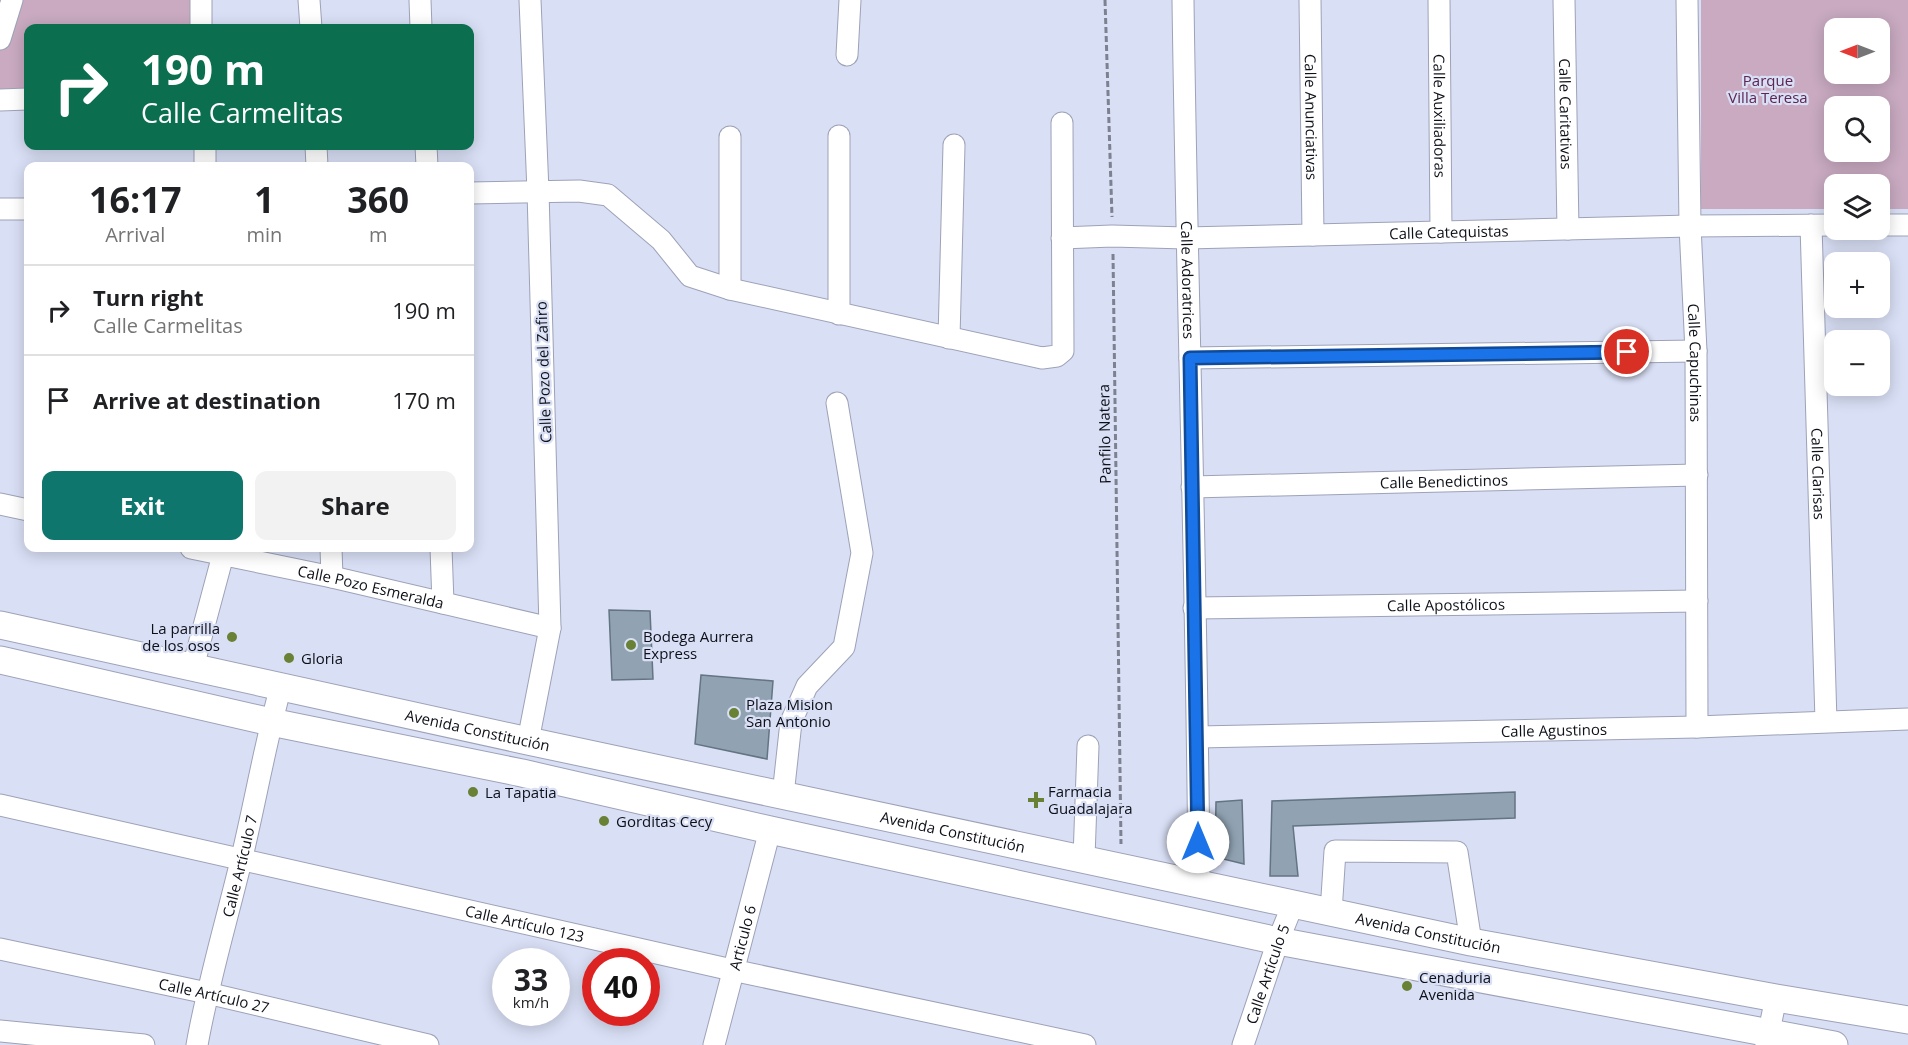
<!DOCTYPE html>
<meta charset="utf-8">
<style>
:root{--surface:#fff;--page:#f2f2f2;--text:#202124;--muted:#757577;--line:#e0e0e0;--accent:#0f766e}
body{margin:0;font-family:"Open Sans",sans-serif;background:var(--page);color:var(--text);height:100vh;display:flex;flex-direction:column;font-size:22px;white-space:nowrap}
*{box-sizing:border-box;margin:0}
p{font-size:20px;color:var(--muted)}
.icon{flex:none;width:33px;height:33px;fill:none;stroke:currentColor;stroke-width:2;stroke-linecap:round;stroke-linejoin:round}
.map{position:relative;flex:1;overflow:hidden}
.sheet{position:absolute;left:24px;top:162px;width:450px;height:390px;display:flex;flex-direction:column;background:var(--surface);border-radius:12px;box-shadow:0 3px 15px #0003}
.sheet>*{flex:none}
.hud{position:absolute;left:24px;top:24px;width:450px;height:126px;border-radius:12px;box-shadow:0 3px 15px #0003;background:#0b6e4f;color:#fff;overflow:hidden}
.needle{width:39px;rotate:270deg}
.tools{position:absolute;left:1824px;top:18px;display:grid;gap:12px}
.tools a{display:grid;place-items:center;width:66px;height:66px;border-radius:12px;background:var(--surface);box-shadow:0 3px 15px #0003;font-size:30px}
.speed{position:absolute;left:492px;top:948px;display:flex;gap:12px;font-size:30px;font-weight:700;text-align:center}
.speed>*{display:grid;place-content:center;width:78px;height:78px;border-radius:50%;background:var(--surface);box-shadow:0 3px 15px #0003;line-height:1}
.speed small{font-size:15px;font-weight:400}
.speed .limit{border:9px solid #d22;background:#fff;color:#111}
.pin{position:absolute;display:grid;place-items:center;width:51px;height:51px;color:#fff;margin:-26px;border:3px solid #fff;border-radius:50%;box-shadow:0 2px 6px #0007}
.me{position:absolute;width:66px;margin:-33px;rotate:0deg;stroke-linejoin:round;filter:drop-shadow(0 0 4px #0008)}
.turn{display:flex;align-items:center;gap:21px;height:126px;padding:0 18px;font-size:27px}
.turn .icon{width:78px;height:78px;stroke-width:2.5}
.turn b{display:block;font-size:42px;line-height:51px}
.eta{display:flex;justify-content:space-evenly;align-items:center;height:102px;text-align:center}
.eta b{font-size:36px;font-weight:700;line-height:42px}
.primary-button{display:flex;gap:12px;margin-top:auto;padding:12px 18px}
.primary-button a{flex:1;height:69px;border-radius:12px;background:var(--accent);color:#fff;font-size:24px;font-weight:700;line-height:69px;text-align:center}
.primary-button a+a{background:var(--page);color:var(--text)}
ul{padding:0;list-style:none}
li{display:flex;align-items:center;gap:18px;height:90px;padding:0 18px;border-top:2px solid var(--line)}
li div{flex:1}
li b{display:block;font-size:22px}
li em{font-style:normal}
.map>svg:first-child{display:block}
.green{fill:#c9aac1;fill-rule:evenodd}
.building{fill:#91a3b3;stroke:#637483;stroke-width:1.5}
.lines{fill:none;stroke-linecap:round;stroke-linejoin:round}
.minor-casing{stroke:#9da2b7;stroke-width:23}
.major-casing{stroke:#9da2b7;stroke-width:29}
.path{stroke:#7d8190;stroke-width:3;stroke-dasharray:6 3;stroke-linecap:butt}
.minor{stroke:#fff;stroke-width:21}
.major{stroke:#fff;stroke-width:27}
.route-casing{stroke:#114b97;stroke-width:15}
.route{stroke:#1a73e8;stroke-width:10}
.poi-dot{fill:#688134;stroke:#d9dff5;stroke-width:2}
.labels{text-anchor:middle;dominant-baseline:central;stroke-width:4.5;stroke-linejoin:round;paint-order:stroke}
.park-label{font-size:15px;fill:#5c2552;stroke:#d9dff5}
.street-label{font-size:15px;fill:#0e1018;stroke:#d9dff5}
.poi-label{font-size:15px;fill:#0e1018;stroke:#d9dff5;text-anchor:start}
</style>
<div class="map">
<svg width="1908" height="1045" viewBox="0 0 1908 1045">
<rect width="100%" height="100%" fill="#d9dff5"/>
<g class="green">
<path d="M14,0H199L200,28H28V98L0,99V44Z"/>
<path d="M1701,0H1908V209H1880V184H1834V209H1701ZM1834,28H1880V74H1834ZM1834,106H1880V152H1834Z"/>
</g>
<g class="building">
<path d="M609,610L650,611L653,679L612,680Z"/>
<path d="M701,675L773,681L767,759L695,744Z"/>
<path d="M1515,792V818L1293,826L1298,876H1270L1272,801Z"/>
<path d="M1242,800L1244,864L1215,857L1216,802Z"/>
</g>
<g class="lines">
<g class="minor-casing">
<g id="minor">
<path d="M201,0V28"/>
<path d="M309,0L311,28"/>
<path d="M420,0L421,28"/>
<path id="s1" d="M1183,0C1187,295 1197,589 1199,883"/>
<path id="s2" d="M1310,0L1313,235"/>
<path id="s3" d="M1439,0L1441,232"/>
<path id="s4" d="M1564,0L1568,229"/>
<path id="s5" d="M1687,0L1690,226L1696,351L1697,727"/>
<path d="M0,39L12,0"/>
<path d="M847,55L850,0"/>
<path d="M0,100L28,99"/>
<path d="M730,137V289"/>
<path d="M205,146V166"/>
<path d="M316,146L317,166"/>
<path d="M426,146L427,166"/>
<path d="M470,193L579,191L608,195L661,240L690,276L730,289L1042,358L1057,356L1063,351L1062,123"/>
<path d="M0,209H28"/>
<path id="s6" d="M1811,225L1826,721"/>
<path d="M1880,225H1908"/>
<path id="s7" d="M1062,238L1112,236L1186,238L1690,226L1834,225"/>
<path d="M839,314V136"/>
<path d="M949,338L954,145"/>
<path d="M1190,358L1696,351"/>
<path id="s8" d="M1192,487L1697,475"/>
<path d="M0,504L28,510"/>
<path id="s9" d="M191,548L332,577L550,628"/>
<path d="M331,548L332,577"/>
<path d="M441,548L443,603"/>
<path id="s10" d="M1194,608L1697,601"/>
<path d="M193,667L223,555L222,548"/>
<path id="s11" d="M1198,737L1697,727L1908,719"/>
<path d="M528,741L550,628L538,191L530,0"/>
<path d="M783,795L791,722L807,686L844,647L862,553L837,403"/>
<path id="s12" d="M0,805L732,970L1085,1045"/>
<path d="M1084,858L1088,746"/>
<path d="M1331,912L1335,851L1457,852L1471,942"/>
<path id="s13" d="M0,949L207,993L428,1045"/>
<path d="M0,1031L144,1045"/>
<path id="s14" d="M197,1045C208,983 226,923 241,861C255,803 265,744 281,686"/>
<path id="s15" d="M714,1045L770,830"/>
<path id="s16" d="M1243,1045L1278,941L1293,904"/>
<path d="M1766,1045L1776,998"/>
</g>
</g>
<g class="major-casing">
<g id="major">
<path id="s17" d="M0,625L528,741L1471,942L1776,998L1908,1020"/>
<path d="M0,660L271,722L522,773L770,830L1278,941L1834,1045"/>
</g>
</g>
<g class="path">
<path d="M1105,0L1112,217"/>
<path d="M1113,254L1121,844"/>
</g>
<use href="#minor" class="minor"/>
<use href="#major" class="major"/>
</g>
<g class="lines">
<g class="route-casing">
<path id="route" d="M1198,842L1190,358L1627,352"/>
</g>
<use href="#route" class="route"/>
</g>
<g class="poi-dot">
<circle cx="232" cy="637" r="6"/>
<circle cx="631" cy="645" r="6"/>
<circle cx="289" cy="658" r="6"/>
<circle cx="734" cy="713" r="6"/>
<circle cx="473" cy="792" r="6"/>
<path d="M1033 791h6v6h6v6h-6v6h-6v-6h-6v-6h6z"/>
<circle cx="604" cy="821" r="6"/>
<circle cx="1407" cy="986" r="6"/>
</g>
<g class="labels">
<g class="park-label">
<text x="1768" y="80">Parque<tspan x="1768" dy="17">Villa Teresa</tspan></text>
</g>
<g class="street-label">
<text stroke="none"><textPath href="#s4" startOffset="114">Calle Caritativas</textPath></text>
<text stroke="none"><textPath href="#s3" startOffset="116">Calle Auxiliadoras</textPath></text>
<text stroke="none"><textPath href="#s2" startOffset="117">Calle Anunciativas</textPath></text>
<text stroke="none"><textPath href="#s7" startOffset="387">Calle Catequistas</textPath></text>
<text stroke="none"><textPath href="#s1" startOffset="280">Calle Adoratrices</textPath></text>
<text stroke="none"><textPath href="#s5" startOffset="363">Calle Capuchinas</textPath></text>
<text transform="translate(543 372) rotate(-92)">Calle Pozo del Zafiro</text>
<text transform="translate(1104 434) rotate(-91)">Panfilo Natera</text>
<text stroke="none"><textPath href="#s6" startOffset="249">Calle Clarisas</textPath></text>
<text stroke="none"><textPath href="#s8" startOffset="252">Calle Benedictinos</textPath></text>
<text stroke="none"><textPath href="#s9" startOffset="184">Calle Pozo Esmeralda</textPath></text>
<text stroke="none"><textPath href="#s10" startOffset="252">Calle Apostólicos</textPath></text>
<text stroke="none"><textPath href="#s17" startOffset="489">Avenida Constitución</textPath></text>
<text stroke="none"><textPath href="#s11" startOffset="356">Calle Agustinos</textPath></text>
<text stroke="none"><textPath href="#s17" startOffset="975">Avenida Constitución</textPath></text>
<text stroke="none"><textPath href="#s14" startOffset="184">Calle Artículo 7</textPath></text>
<text stroke="none"><textPath href="#s12" startOffset="538">Calle Artículo 123</textPath></text>
<text stroke="none"><textPath href="#s17" startOffset="1461">Avenida Constitución</textPath></text>
<text stroke="none"><textPath href="#s15" startOffset="111">Articulo 6</textPath></text>
<text stroke="none"><textPath href="#s16" startOffset="75">Calle Artículo 5</textPath></text>
<text stroke="none"><textPath href="#s13" startOffset="219">Calle Artículo 27</textPath></text>
</g>
<g class="poi-label">
<text x="220" y="628" text-anchor="end">La parrilla<tspan x="220" dy="17">de los osos</tspan></text>
<text x="643" y="636">Bodega Aurrera<tspan x="643" dy="17">Express</tspan></text>
<text x="301" y="658">Gloria</text>
<text x="746" y="704">Plaza Mision<tspan x="746" dy="17">San Antonio</tspan></text>
<text x="1048" y="791">Farmacia<tspan x="1048" dy="17">Guadalajara</tspan></text>
<text x="485" y="792">La Tapatia</text>
<text x="616" y="821">Gorditas Cecy</text>
<text x="1419" y="977">Cenaduria<tspan x="1419" dy="17">Avenida</tspan></text>
</g>
</g>
</svg>
<div class="tools">
<a><svg class="needle" viewBox="-14 -14 28 28"><path d="M0-13l5 13h-10z" fill="#e53935"/><path d="M0 13l5-13h-10z" fill="#757577"/></svg></a>
<a><svg class="icon" aria-label="search" viewBox="0 0 24 24"><circle cx="10" cy="10" r="6"/><path d="M15 15l6 6"/></svg></a>
<a><svg class="icon" aria-label="layers" viewBox="0 0 24 24"><path d="M12 4l9 5-9 5-9-5zM3 14l9 5 9-5"/></svg></a>
<a>+</a>
<a>−</a>
</div>
<div class="speed"><div>33<small>km/h</small></div><div class="limit">40</div></div>
<div class="pin" style="left:1627px;top:352px;background:#d93025"><svg class="icon" aria-label="arrive" viewBox="0 0 24 24"><path d="M6 21V4h12l-3 4 3 4H6"/></svg></div>
<svg class="me" style="left:1198px;top:842px" viewBox="-20 -20 40 40"><circle r="19" fill="#fff"/><path d="M0-13L10 11 0 6-10 11z" fill="#1a73e8"/></svg>
<div class="hud">
<div class="turn"><svg class="icon" aria-label="right" viewBox="0 0 24 24"><path d="M7 20v-9h11M14 6l5 5-5 5"/></svg><div><b>190 m</b>Calle Carmelitas</div></div>
</div>
<section class="sheet">
<div class="eta">
<div><b>16:17</b><p>Arrival</p></div>
<div><b>1</b><p>min</p></div>
<div><b>360</b><p>m</p></div>
</div>
<ul>
<li><svg class="icon" aria-label="right" viewBox="0 0 24 24"><path d="M7 20v-9h11M14 6l5 5-5 5"/></svg><div><b>Turn right</b><p>Calle Carmelitas</p></div><em>190 m</em></li>
<li><svg class="icon" aria-label="arrive" viewBox="0 0 24 24"><path d="M6 21V4h12l-3 4 3 4H6"/></svg><div><b>Arrive at destination</b></div><em>170 m</em></li>
</ul>
<div class="primary-button"><a>Exit</a><a>Share</a></div>
</section>
</div>
